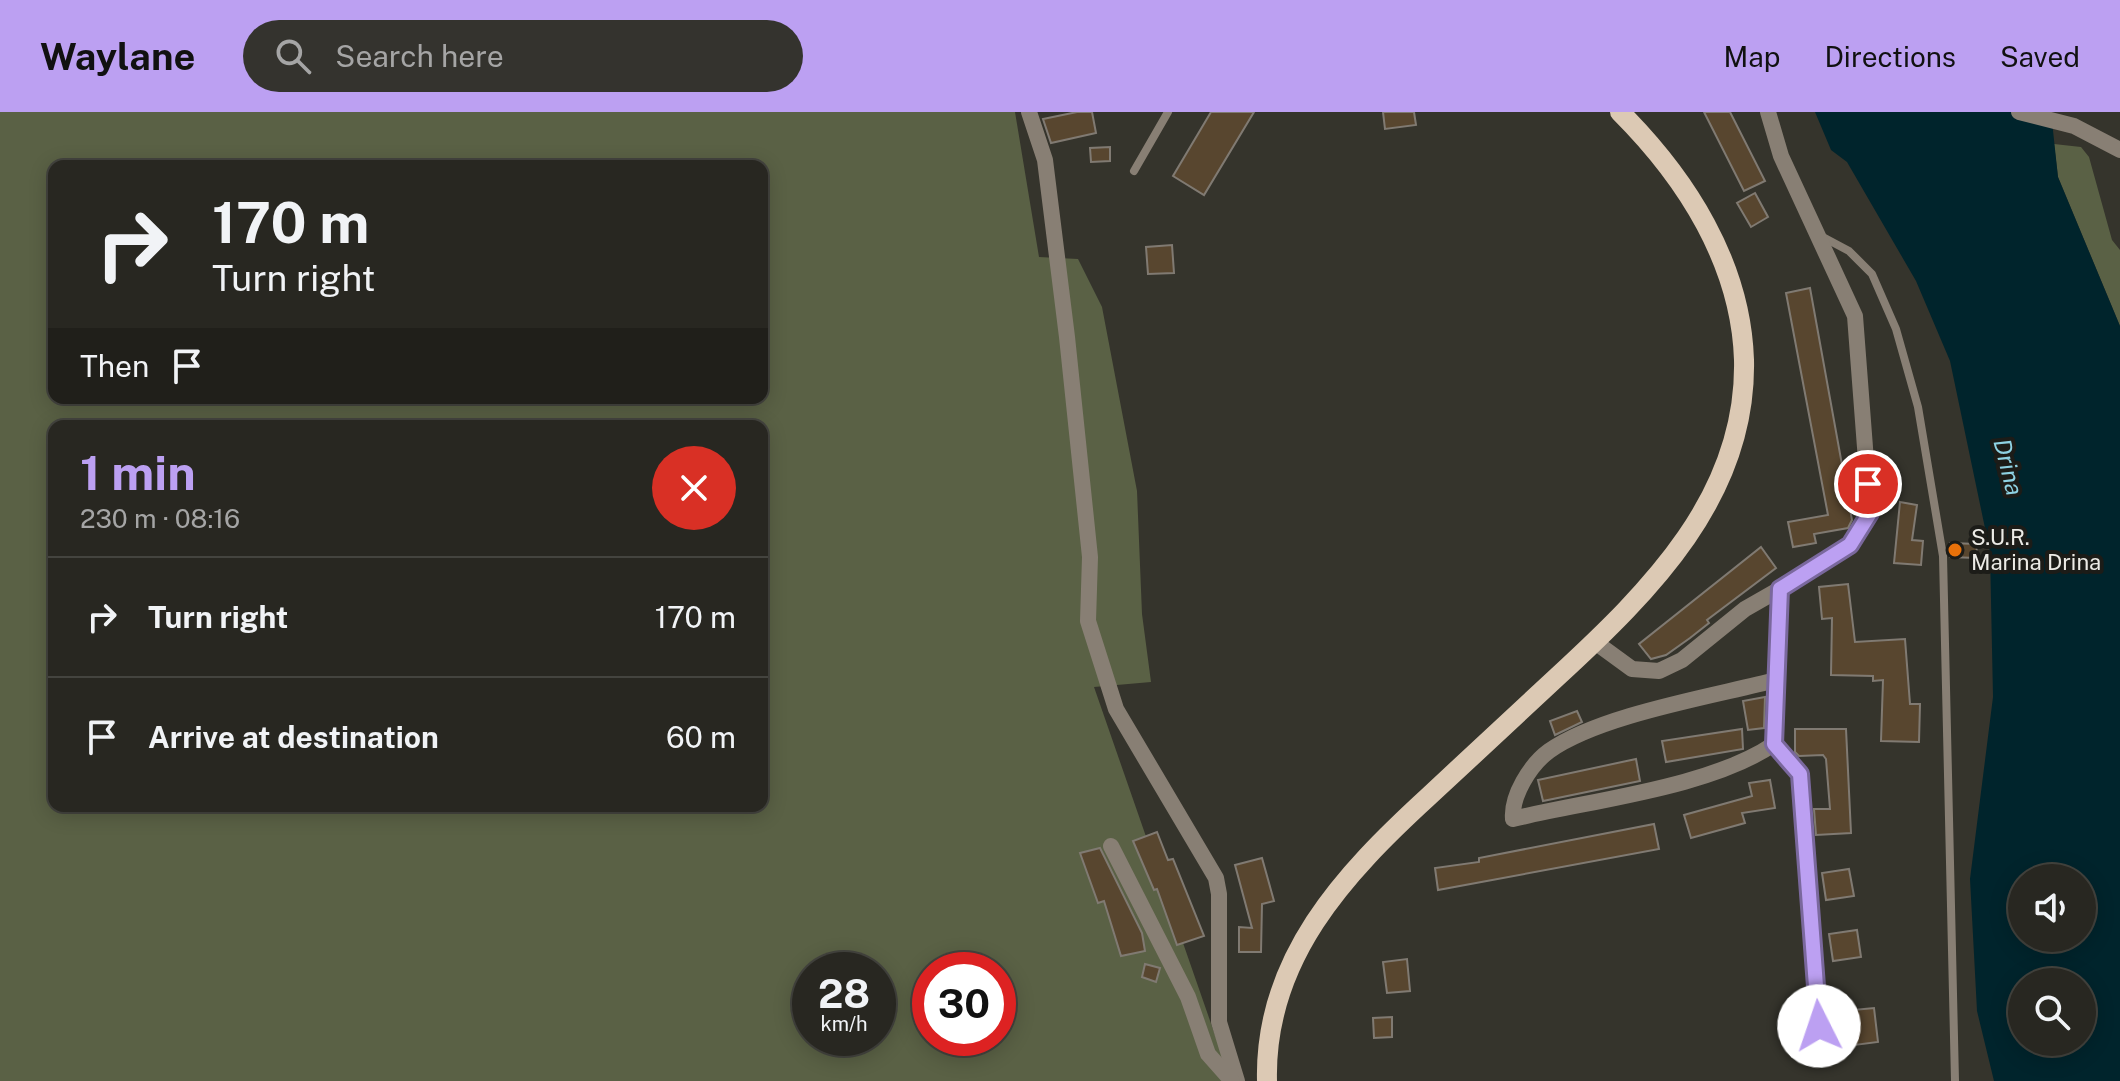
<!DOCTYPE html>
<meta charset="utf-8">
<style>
:root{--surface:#282721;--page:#34332e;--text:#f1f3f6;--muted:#a5a5a5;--line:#44443f;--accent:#bca0f2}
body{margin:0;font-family:"Public Sans",sans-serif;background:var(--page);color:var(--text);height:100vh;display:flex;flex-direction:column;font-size:30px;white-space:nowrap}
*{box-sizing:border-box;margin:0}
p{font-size:26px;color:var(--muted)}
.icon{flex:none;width:44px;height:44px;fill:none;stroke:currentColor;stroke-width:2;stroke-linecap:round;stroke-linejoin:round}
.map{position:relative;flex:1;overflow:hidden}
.drawer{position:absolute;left:48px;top:308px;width:720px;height:392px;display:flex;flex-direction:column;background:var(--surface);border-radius:16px;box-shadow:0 4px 20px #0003,0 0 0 2px var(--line)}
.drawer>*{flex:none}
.banner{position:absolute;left:48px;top:48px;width:720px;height:244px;border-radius:16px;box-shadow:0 4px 20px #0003,0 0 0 2px var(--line);background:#282721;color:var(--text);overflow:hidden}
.buttons{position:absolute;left:2008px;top:752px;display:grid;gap:16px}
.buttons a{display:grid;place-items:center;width:88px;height:88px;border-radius:50%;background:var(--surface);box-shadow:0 4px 20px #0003,0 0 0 2px var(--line);font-size:40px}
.speed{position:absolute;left:792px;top:840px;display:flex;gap:16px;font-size:40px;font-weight:700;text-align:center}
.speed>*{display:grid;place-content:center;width:104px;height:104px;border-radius:50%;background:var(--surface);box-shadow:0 4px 20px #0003,0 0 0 2px var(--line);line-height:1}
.speed small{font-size:20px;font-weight:400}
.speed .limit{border:12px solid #d22;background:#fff;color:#111}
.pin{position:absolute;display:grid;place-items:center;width:68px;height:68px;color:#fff;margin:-34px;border:4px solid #fff;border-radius:50%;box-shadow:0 2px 8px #0007}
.me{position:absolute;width:88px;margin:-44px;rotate:356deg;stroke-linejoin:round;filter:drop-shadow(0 0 6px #0008)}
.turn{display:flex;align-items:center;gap:28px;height:168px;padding:0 32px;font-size:36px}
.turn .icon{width:104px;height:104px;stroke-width:2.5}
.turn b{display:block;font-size:56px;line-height:68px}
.then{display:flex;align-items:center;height:76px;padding:0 32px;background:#0003;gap:16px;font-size:30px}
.round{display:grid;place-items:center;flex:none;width:84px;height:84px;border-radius:42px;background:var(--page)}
.overview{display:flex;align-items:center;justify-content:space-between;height:136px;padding:0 32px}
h1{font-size:48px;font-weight:700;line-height:60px;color:var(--accent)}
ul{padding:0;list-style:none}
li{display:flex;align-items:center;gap:24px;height:120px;padding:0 32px;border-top:2px solid var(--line)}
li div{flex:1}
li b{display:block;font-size:30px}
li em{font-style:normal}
header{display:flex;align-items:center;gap:48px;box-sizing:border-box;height:112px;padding:0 40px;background:var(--accent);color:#111}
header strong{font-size:38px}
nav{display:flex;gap:44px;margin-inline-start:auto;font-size:28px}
.search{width:560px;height:72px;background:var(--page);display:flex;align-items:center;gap:20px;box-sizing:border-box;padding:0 28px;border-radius:44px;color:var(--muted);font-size:30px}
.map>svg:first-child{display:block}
.green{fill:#5a6145;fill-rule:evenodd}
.water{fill:#00242c;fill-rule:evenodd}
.building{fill:#58462f;stroke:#807a72;stroke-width:2}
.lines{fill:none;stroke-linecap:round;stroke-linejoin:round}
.service{stroke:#887f74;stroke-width:8}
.minor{stroke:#887f74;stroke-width:16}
.tertiary{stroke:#887f74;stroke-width:16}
.primary{stroke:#dcc9b4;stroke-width:20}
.route-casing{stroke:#7a689d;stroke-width:20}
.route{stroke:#bca0f2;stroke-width:14}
.food-dot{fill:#e8710a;stroke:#1c1c18;stroke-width:3}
.labels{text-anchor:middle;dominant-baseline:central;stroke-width:8;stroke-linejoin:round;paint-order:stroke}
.poi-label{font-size:22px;fill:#ecebe6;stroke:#1c1c18;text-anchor:start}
.water-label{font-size:24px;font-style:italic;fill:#8ed2e3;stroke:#1c1c18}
</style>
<header>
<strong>Waylane</strong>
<div class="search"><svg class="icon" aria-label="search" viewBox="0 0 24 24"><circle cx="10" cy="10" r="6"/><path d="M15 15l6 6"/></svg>Search here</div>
<nav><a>Map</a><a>Directions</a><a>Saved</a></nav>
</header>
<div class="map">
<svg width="2120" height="969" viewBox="0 0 2120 969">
<rect width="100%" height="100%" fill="#35342c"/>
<g class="green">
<path d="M0,0H1015L1039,145L1078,147L1102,195L1137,379L1142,502L1151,570L1094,575L1231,969H0ZM54,54H762V286H54ZM54,314H762V694H54ZM810,858H878V926H810ZM930,858H998V926H930Z"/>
<path d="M2054,32L2081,35L2089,45L2112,128L2120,138V214L2058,65Z"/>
</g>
<path class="water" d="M1815,0H2051L2058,65L2120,214V969H1994L1977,899L1970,767L1993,585L1990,440L1950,249L1916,169L1847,50L1831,38ZM2022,766H2082V826H2022ZM2022,870H2082V930H2022Z"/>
<g class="building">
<path d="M1077,0H1092L1096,21L1051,31L1043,7Z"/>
<path d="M1211,0H1254L1204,83L1173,64Z"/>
<path d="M1383,0H1414L1416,13L1385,17Z"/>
<path d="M1704,0H1730L1765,69L1744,79Z"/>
<path d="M1110,35V49L1091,50L1090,36Z"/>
<path d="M1755,81L1768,105L1751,115L1737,91Z"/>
<path d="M1172,133L1174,161L1148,162L1146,135Z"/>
<path d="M1810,176L1852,408L1848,416L1814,422L1816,431L1793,435L1788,410L1828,403L1786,181Z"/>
<path d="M1900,390L1917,393L1912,428L1923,429L1921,453L1894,451Z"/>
<path d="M1950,431L1977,432L1976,446L1950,445Z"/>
<path d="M1761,435L1776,456L1707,508L1709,511L1690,526L1666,543L1651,547L1639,532Z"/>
<path d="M1848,472L1855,530L1905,527L1910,592H1920L1919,630L1881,629L1883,568L1873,569V564L1831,563L1832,506L1822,507L1819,475Z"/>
<path d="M1765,585L1764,616L1748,618L1743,589Z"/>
<path d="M1577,599L1582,610L1555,623L1550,609Z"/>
<path d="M1742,617L1743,637L1666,650L1662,629Z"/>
<path d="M1795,617H1846L1851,721L1816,723L1814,697H1830L1826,647L1823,643L1799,644L1795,640Z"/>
<path d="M1636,647L1640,669L1543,689L1538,668Z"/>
<path d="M1770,668L1775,696L1742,701L1745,711L1691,726L1684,703L1752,684L1749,671Z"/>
<path d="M1654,712L1659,737L1438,778L1435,756L1479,750V746Z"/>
<path d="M1157,720L1168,748L1173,747L1204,824L1177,833L1157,777L1154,778L1133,729Z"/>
<path d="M1100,736L1142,821L1145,839L1121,844L1104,789L1098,791L1080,741Z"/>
<path d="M1262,746L1274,789L1262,792L1261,840H1239V815L1252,816L1235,753Z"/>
<path d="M1849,757L1854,784L1826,788L1822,761Z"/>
<path d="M1857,818L1861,845L1833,849L1829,822Z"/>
<path d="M1407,847L1410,879L1387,881L1383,850Z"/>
<path d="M1145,852L1160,856L1156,870L1142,865Z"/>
<path d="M1874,896L1878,930L1847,934L1843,899Z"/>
<path d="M1392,905V925L1374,926L1373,906Z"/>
</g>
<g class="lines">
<g class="service">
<path d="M1134,59L1168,0"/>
<path d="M1819,123L1849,139L1872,162L1896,217L1918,295L1943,444L1955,969"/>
</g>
<g class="minor">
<path d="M1029,0L1045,48L1067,225L1090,445L1088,509L1116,597L1216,766L1219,782V910L1237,969"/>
<path d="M1768,0L1781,44L1855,204L1870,401L1850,433L1780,477L1774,632C1709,676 1591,688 1513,707C1511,684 1530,653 1549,639C1599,603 1714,584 1776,568"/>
<path d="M1595,530L1632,557L1659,559L1682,548L1745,497L1780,477"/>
<path d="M1774,632L1800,662L1819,914"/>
<path d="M1111,734L1188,885L1208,942L1232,969"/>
</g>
<path class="tertiary" d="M2019,0L2074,14L2120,38"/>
<path class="primary" d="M1267,969C1264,847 1344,762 1428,685C1471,645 1514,605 1557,565C1650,479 1747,384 1744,248C1741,151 1686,66 1620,0"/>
</g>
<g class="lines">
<g class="route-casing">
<path id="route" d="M1819,914L1800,662L1774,632L1780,477L1850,433L1870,401L1868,372"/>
</g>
<use href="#route" class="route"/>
</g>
<circle class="food-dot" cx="1955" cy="438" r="8"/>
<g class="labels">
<g class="poi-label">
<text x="1971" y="425">S.U.R.<tspan x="1971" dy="25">Marina Drina</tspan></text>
</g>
<g class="water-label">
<text transform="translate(2009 355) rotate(76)">Drina</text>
</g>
</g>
</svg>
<div class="buttons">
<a><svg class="icon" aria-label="sound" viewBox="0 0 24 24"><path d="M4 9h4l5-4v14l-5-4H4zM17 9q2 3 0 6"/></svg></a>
<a><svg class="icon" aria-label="search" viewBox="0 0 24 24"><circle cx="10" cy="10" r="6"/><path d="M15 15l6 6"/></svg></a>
</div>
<div class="speed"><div>28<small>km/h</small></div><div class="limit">30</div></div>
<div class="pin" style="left:1868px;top:372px;background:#d93025"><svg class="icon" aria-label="arrive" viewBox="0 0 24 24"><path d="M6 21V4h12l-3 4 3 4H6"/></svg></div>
<svg class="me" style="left:1819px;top:914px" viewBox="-20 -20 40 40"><circle r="19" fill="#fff"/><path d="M0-13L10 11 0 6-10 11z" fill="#bca0f2"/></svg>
<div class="banner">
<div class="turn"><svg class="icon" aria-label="right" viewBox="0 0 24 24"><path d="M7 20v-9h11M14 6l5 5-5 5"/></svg><div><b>170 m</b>Turn right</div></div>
<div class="then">Then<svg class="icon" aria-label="arrive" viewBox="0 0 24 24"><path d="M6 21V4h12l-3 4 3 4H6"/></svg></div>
</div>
<section class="drawer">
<div class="overview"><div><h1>1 min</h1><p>230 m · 08:16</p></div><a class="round" style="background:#d93025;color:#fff"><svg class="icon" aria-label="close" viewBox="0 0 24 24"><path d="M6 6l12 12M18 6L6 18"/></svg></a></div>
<ul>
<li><svg class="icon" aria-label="right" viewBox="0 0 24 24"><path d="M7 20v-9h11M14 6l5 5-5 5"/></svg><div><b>Turn right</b></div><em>170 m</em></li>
<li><svg class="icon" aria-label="arrive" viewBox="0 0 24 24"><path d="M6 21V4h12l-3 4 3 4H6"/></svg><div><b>Arrive at destination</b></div><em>60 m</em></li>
</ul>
</section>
</div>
